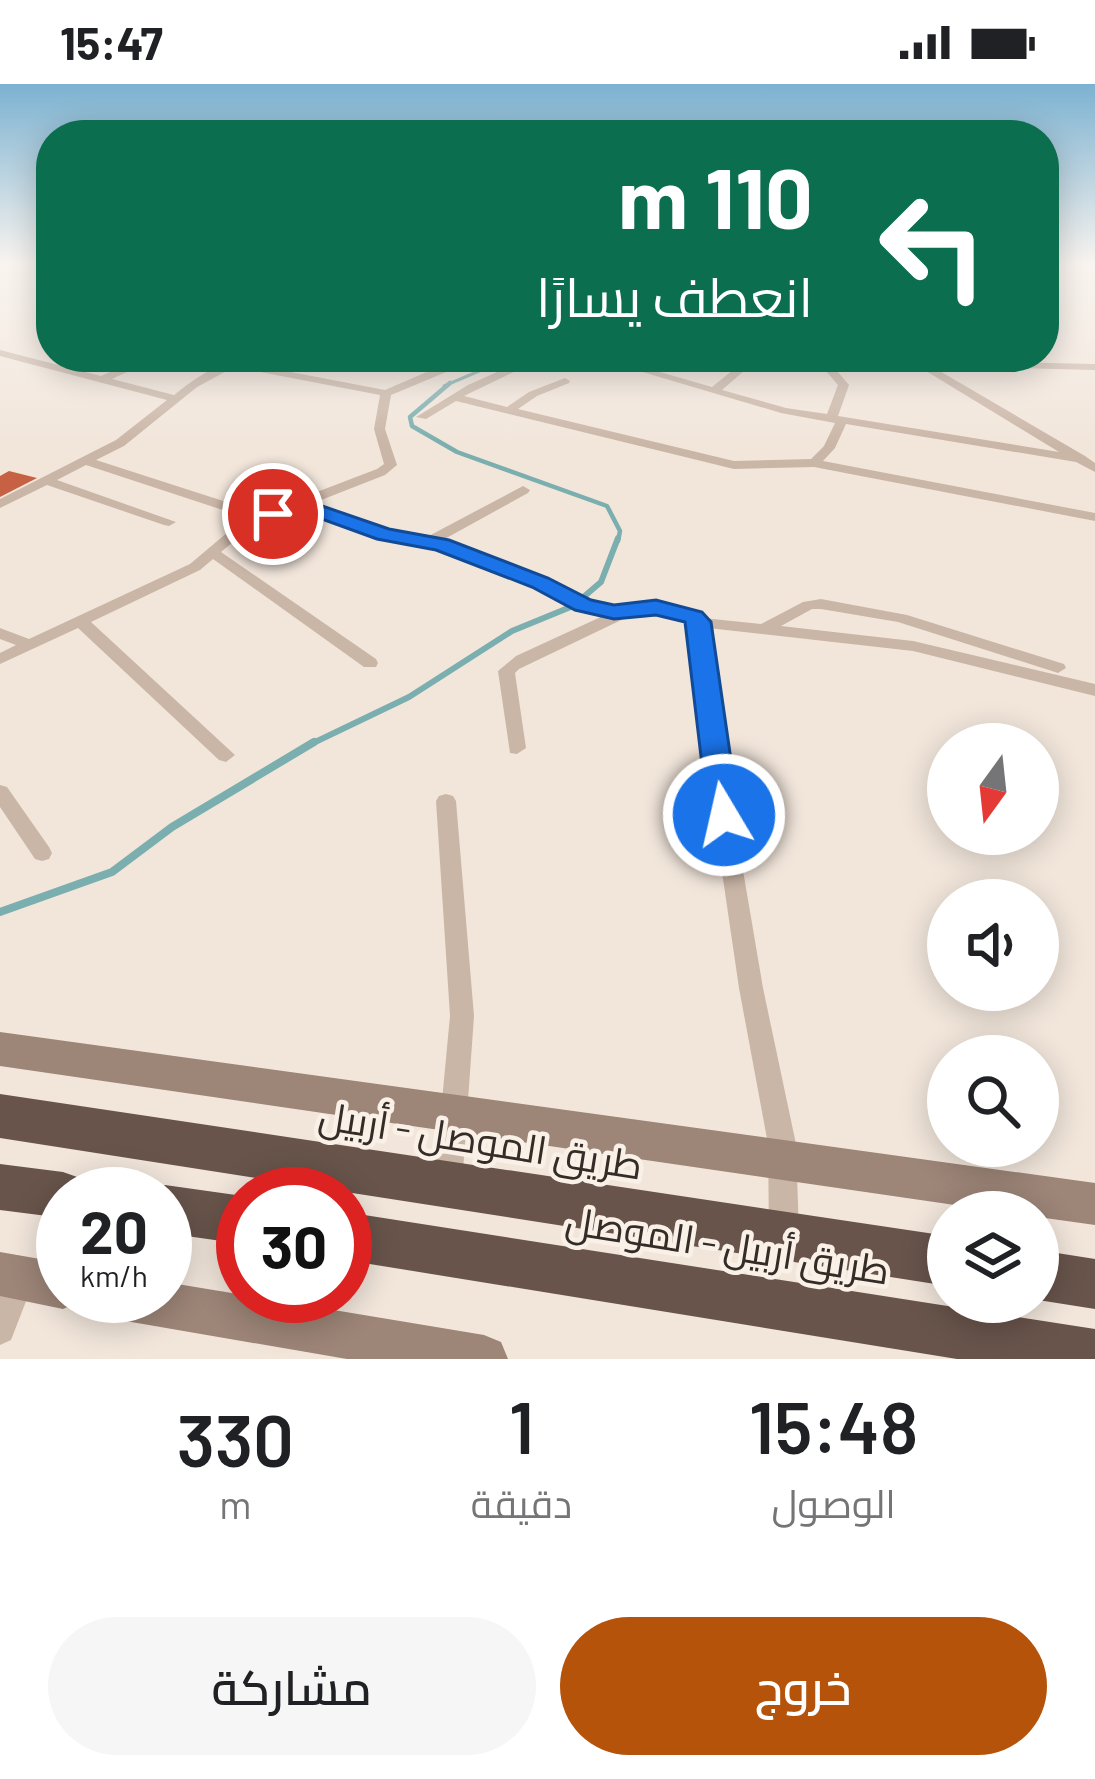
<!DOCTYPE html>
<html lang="ar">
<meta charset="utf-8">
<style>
:root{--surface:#fff;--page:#f6f6f6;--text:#202124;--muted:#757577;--accent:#b45309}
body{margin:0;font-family:Barlow,Cairo,sans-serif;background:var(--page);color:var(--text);direction:rtl;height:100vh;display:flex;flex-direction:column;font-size:45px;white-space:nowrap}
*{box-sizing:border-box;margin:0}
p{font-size:39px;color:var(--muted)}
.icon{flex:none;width:66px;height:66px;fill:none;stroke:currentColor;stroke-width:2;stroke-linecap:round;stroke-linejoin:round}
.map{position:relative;height:1275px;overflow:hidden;direction:ltr}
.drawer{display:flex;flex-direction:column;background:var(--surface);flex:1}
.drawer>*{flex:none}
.top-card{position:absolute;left:36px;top:36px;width:1023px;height:252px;border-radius:48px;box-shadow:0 6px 30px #0003;direction:rtl;background:#0b6e4f;color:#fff;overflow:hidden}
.needle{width:78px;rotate:195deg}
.controls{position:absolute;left:927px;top:639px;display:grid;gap:24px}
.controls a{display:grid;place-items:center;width:132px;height:132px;border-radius:50%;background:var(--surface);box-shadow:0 6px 30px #0003;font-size:60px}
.speed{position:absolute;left:36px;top:1083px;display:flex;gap:24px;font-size:60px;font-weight:700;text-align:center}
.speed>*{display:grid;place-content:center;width:156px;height:156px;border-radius:50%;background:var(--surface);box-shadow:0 6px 30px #0003;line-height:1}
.speed small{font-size:30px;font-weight:400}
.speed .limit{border:18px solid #d22;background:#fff;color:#111}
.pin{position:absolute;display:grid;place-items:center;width:102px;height:102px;color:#fff;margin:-51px;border:6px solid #fff;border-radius:50%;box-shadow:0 3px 12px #0007}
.me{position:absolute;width:132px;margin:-66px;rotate:351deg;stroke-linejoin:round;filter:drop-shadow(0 0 9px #0008)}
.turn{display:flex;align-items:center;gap:42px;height:252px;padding:0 48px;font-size:54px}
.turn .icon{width:156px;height:156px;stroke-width:2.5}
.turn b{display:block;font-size:84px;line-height:102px}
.eta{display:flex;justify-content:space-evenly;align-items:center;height:204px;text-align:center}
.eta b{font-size:72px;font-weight:600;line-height:84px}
.primary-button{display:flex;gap:24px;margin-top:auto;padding:24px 48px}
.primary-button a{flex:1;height:138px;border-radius:72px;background:var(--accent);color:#fff;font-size:48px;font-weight:600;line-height:138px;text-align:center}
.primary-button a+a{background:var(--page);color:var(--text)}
.status{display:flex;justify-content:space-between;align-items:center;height:84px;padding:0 60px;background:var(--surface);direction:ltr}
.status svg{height:33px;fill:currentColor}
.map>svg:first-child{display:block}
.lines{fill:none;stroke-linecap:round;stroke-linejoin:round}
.stream-far3{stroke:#7aaeaf;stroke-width:3}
.stream-far2{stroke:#7aaeaf;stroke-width:4.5}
.stream-far1{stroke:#7aaeaf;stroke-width:6}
.stream{stroke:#7aaeaf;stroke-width:8}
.building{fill:#c66144}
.minor{fill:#cab6a7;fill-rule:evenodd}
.secondary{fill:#9d8578;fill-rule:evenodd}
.trunk{fill:#68544b;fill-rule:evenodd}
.route{fill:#1a73e8;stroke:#114b97;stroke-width:3}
.labels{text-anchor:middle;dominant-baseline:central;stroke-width:9;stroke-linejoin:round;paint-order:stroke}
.near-street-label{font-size:39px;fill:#362c27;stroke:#f9f1e7}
</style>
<div class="status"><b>15:47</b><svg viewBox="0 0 49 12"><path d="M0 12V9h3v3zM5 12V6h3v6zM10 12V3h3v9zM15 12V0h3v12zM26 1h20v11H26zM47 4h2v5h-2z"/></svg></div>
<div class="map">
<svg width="1095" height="1275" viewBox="0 0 1095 1275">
<rect width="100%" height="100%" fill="#f2e6db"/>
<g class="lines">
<path class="stream-far3" d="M444,302L512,273"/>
<path class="stream-far2" d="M450,299L410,333L412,342L457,368L607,422L620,447L618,457"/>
<path class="stream-far1" d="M309,661L409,613L512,547L573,522L601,498L618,454"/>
<path class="stream" d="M0,828L112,788L172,743L314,658"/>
</g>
<path class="building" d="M9,387L37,394L0,413V392Z"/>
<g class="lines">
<g class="minor">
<path d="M0,266L101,292L144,273H158L112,295L174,311C194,295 225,273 251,273L243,279L385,306L429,287L362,273H384L440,283L462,273H475V276L391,311L385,345L397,381L385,391L311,420L388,447L425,454L523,402L530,406L528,409L441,457L545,496L588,517L619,525L650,517L666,518L688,524L703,534L761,540L803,518L821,515L907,531L1064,580L1066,584L1058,589L898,538L821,525H812L781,542L913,557L1095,600V612L913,567L708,544L719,645L763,904L796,1060L799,1150L794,1160L784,1165L774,1160L769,1150L768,1060L739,904L701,645L691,540L665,527L638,528L519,585L515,589L526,664L517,670L510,669L498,587L516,572L605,531L578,524L535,502L438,465L380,454L299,424L251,443L221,468L376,575L378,579L376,583H364L213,475L200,486L91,538L235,671L226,678L219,676L78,544L0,580V569L16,561L0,555V544L29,555L190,480L241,437L377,385L384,380L374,345L380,311L234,283L197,303L124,362L96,376L248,425V431H238L86,381L57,396L176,438L169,442L164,441L47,401L0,424V415L116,356L167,316L0,272Z"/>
<path d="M531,273H545L464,312L507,323L529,308L565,294L570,297L569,299L537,312L518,325L734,377L811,375L824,362L835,339L781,329L592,273H608L712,303L749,273H760L722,306L786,324L827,330L838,301L814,273H825L849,301L838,332L1059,368L903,273H915L921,276L1095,280V286L931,282L1085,372L1095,379V388L1076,378L846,340L835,364L823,377L1095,429V437L814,383L734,385L456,317L426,335L416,333L468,301Z"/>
<path d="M0,701L7,703L49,763L52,769L49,775L42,777L35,775L0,723Z"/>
<path d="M446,710L453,712L456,717L474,932L462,1101L458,1111L448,1115L438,1111L434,1101L450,932L436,717L439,712Z"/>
<path d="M20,1179L31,1183L35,1194L11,1256L0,1261V1206L9,1183Z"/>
</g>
<g class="secondary">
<path d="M0,948L1095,1099V1141L1038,1133V1128H1003L0,982Z"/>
<path d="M0,1168L63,1179V1212H81L79,1218L63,1225L0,1212Z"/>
<path d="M165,1198L484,1251L501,1258L508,1275H347L114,1235L98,1228L91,1212H165Z"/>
</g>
<g class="trunk">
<path d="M0,1010L948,1152V1202L0,1054Z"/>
<path d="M0,1080L63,1088L80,1094L86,1110H63V1134L0,1126Z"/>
<path d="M165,1101L243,1112V1160L165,1149V1110H147Z"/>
<path d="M345,1128L1095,1245V1275H957L345,1176Z"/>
<path d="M1038,1166L1095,1175V1225L1038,1216Z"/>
</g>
</g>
<linearGradient id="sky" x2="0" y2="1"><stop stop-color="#7cb2d1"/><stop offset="0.5" stop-color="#f9f4ef"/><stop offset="1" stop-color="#f9f4ef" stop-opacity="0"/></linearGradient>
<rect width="1095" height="361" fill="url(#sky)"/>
<path class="route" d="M299,414L389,445L449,456L548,494L591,516L614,521L656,516L702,528L711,538L739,731L734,739H713L708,731L685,538L656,531L614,535L575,526L532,503L436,466L377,455L300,427L273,436L263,430Z"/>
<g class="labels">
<g class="near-street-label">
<text transform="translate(481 1055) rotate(9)">طريق الموصل - أربيل</text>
<text transform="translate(728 1160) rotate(9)">طريق أربيل - الموصل</text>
</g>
</g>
</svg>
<div class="controls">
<a><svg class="needle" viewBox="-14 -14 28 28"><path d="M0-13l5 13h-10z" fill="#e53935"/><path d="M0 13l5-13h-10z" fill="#757577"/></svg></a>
<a><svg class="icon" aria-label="sound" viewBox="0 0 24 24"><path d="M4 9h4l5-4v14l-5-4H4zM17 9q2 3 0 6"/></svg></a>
<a><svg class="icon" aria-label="search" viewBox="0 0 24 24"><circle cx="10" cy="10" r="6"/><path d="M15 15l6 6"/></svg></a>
<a><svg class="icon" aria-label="layers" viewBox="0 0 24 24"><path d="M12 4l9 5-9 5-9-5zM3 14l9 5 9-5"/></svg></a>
</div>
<div class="speed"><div>20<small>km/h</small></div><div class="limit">30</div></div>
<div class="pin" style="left:273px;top:430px;background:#d93025"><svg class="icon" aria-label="arrive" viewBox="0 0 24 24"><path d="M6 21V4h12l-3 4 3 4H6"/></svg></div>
<svg class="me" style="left:724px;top:731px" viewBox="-20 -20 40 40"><circle r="17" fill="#1a73e8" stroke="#fff" stroke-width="3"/><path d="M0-11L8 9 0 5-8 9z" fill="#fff"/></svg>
<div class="top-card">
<div class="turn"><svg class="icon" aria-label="left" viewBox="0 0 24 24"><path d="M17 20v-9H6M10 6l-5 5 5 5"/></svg><div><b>110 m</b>انعطف يسارًا</div></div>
</div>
</div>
<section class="drawer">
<div class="eta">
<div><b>15:48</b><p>الوصول</p></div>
<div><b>1</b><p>دقيقة</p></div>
<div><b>330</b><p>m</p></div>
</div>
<div class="primary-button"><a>خروج</a><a>مشاركة</a></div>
</section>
